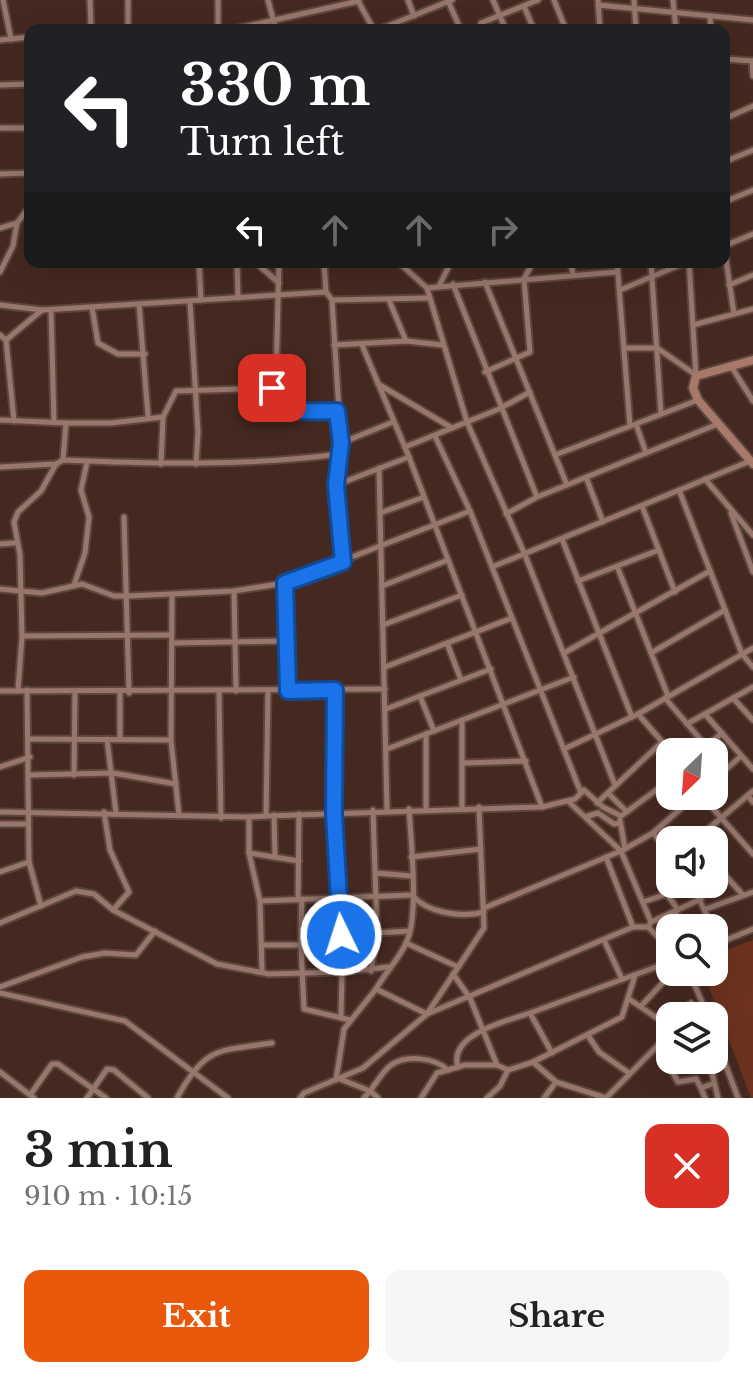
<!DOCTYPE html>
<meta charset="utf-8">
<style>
:root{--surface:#fff;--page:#f6f6f6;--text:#222;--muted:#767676;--accent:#ea580c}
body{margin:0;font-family:"Libre Baskerville",serif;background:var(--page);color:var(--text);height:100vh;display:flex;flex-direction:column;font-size:30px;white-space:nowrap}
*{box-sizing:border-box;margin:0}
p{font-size:26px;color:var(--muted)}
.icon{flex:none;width:44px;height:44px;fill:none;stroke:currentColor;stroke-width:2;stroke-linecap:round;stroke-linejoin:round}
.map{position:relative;height:1098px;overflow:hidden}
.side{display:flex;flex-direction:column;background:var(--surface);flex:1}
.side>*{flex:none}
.top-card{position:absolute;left:24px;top:24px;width:706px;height:244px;border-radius:16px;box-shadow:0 8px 32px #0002;background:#202124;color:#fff;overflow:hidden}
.needle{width:52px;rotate:205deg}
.fabs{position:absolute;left:656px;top:738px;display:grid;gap:16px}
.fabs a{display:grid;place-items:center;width:72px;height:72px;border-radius:16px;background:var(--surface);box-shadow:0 8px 32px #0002;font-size:40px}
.pin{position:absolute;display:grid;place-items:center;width:68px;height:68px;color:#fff;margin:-34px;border-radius:16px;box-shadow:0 4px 12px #0006}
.me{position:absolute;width:88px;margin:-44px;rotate:356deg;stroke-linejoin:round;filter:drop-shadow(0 0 6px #0008)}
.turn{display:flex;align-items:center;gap:28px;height:168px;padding:0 24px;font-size:36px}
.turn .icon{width:104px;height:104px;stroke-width:2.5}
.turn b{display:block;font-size:56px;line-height:68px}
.lanes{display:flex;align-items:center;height:76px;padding:0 24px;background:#0003;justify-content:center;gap:40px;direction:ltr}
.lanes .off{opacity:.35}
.round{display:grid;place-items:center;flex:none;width:84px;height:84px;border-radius:16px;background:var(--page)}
.summary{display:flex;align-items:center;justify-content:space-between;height:136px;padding:0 24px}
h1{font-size:48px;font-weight:700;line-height:60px}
.cta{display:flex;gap:16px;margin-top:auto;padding:16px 24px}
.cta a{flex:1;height:92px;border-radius:16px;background:var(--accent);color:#fff;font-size:32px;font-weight:700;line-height:92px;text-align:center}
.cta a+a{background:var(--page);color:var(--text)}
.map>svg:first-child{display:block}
.green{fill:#6d331f}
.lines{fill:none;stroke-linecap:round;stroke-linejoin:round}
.street-casing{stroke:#5d463d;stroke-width:9}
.secondary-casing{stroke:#5d463d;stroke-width:12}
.street{stroke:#98766b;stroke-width:5}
.secondary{stroke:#a87969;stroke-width:8}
.route-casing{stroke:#114b97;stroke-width:20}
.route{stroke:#1a73e8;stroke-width:14}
</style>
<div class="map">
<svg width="753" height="1098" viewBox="0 0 753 1098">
<rect width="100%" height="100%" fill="#452920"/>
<path class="green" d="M753,940V1098H751L703,972H714V954Z"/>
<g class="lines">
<g class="street-casing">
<g id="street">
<path d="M3,0L11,39"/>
<path d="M90,0L91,30"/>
<path d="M128,0V30"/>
<path d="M218,0V30"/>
<path d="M268,0L276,30"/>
<path d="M408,0L414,16"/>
<path d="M493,0L506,30"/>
<path d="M554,0L566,30"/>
<path d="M598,0L600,30"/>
<path d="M634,0L636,30"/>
<path d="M673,0L676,30"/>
<path d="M358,1L374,30"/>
<path d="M448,1L461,30"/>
<path d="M598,5L753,20"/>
<path d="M524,6L534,30"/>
<path d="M710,16L711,30"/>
<path d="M481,23L538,0"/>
<path d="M230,30L359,1"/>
<path d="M378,30L452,0"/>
<path d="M0,40L30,37"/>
<path d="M724,59L753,61"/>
<path d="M752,61L753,76"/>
<path d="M0,85L30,84"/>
<path d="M724,119L753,106"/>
<path d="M0,128H30"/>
<path d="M724,162L753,150"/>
<path d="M0,174L30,173"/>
<path d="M724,202L753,190"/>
<path d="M0,228L17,223L30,206"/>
<path d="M724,246L734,314"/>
<path d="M724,246L753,234"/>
<path d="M199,262L201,300"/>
<path d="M237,262L238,298"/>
<path d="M255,262L279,283"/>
<path d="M279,262L276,378C266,418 310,411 337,411"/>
<path d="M324,262L326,292L332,300L341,443L336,485L409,457"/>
<path d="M398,262L427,288"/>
<path d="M571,262L573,275"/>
<path d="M617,262L630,426"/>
<path d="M651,262L661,414"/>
<path d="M689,262L696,376"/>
<path d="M0,272L13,246L17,223"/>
<path d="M485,282L567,485"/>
<path d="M453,284L537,497"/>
<path d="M729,285L753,275"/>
<path d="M439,286L451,262"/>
<path d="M620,290L687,262"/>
<path d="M332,300L428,298"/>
<path d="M389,300L406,341"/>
<path d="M190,302L198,432L196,464"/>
<path d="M139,304L148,416"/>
<path d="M0,305L42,310L326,292"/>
<path d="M92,307L98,343L118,354H145"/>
<path d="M51,310L54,422"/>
<path d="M693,325L753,309"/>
<path d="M0,335L6,340L14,421"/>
<path d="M6,340L42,310"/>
<path d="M334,345L406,341L443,345"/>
<path d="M362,345L409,457L542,807"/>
<path d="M625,348H657L696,375"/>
<path d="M731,366L753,401"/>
<path d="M485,372L530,352L524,279L533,262"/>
<path d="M378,384L452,428"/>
<path d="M0,420L66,423"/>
<path d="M636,424L646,453"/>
<path d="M435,436L470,511L581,793"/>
<path d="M341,443L393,422"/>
<path d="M405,447L499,409L530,392"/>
<path d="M555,455L698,400"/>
<path d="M63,460L66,423H111L163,417L176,391L272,388"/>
<path d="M161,464L163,417"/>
<path d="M0,467L56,464L63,460C156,464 248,466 340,454"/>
<path d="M379,468L387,809"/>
<path d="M586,477L603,522"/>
<path d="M705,479L753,535"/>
<path d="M336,485L343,562"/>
<path d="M679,490L742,654L753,667"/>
<path d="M642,506L675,592"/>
<path d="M380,513L424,497"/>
<path d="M731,513L753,572"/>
<path d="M506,514L537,497L718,424"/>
<path d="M124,517L129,693"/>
<path d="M562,539L632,717"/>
<path d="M0,544L15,543"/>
<path d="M617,566L668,696"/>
<path d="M492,567L750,461"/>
<path d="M578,581L659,550"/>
<path d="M285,583L288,691"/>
<path d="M74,585L85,553L89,517L81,490L87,462"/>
<path d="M382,586L448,560"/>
<path d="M0,589L42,593L82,584L114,596H128L234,591L285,583L470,511"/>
<path d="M234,591L236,691"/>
<path d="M172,596L171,740L179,815"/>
<path d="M383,625L462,595"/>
<path d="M22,636L171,635"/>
<path d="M172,643L287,641"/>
<path d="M447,643L461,680"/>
<path d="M564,653L710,571"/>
<path d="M651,653L725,610"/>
<path d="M385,667L512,618"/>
<path d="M18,690L22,636L20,555L14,522L18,512L41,491L56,464"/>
<path d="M335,690L334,813L342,972L388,967"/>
<path d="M0,691L385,689"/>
<path d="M219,691L221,818"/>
<path d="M268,691L266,816L542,807L575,799L584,790L603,807L621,816L670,780"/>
<path d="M420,696L434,731"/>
<path d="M665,698L706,746"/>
<path d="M733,698L753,720"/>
<path d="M386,709L491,669"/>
<path d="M638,714L671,752"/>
<path d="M705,714L753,769"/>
<path d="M687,724L753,687"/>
<path d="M426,734V808"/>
<path d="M29,739L171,740"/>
<path d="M107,739L116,813"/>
<path d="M120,739V692"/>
<path d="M387,749L574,677"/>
<path d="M564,749L638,714L753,648"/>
<path d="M700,752L722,733"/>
<path d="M463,763L526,761"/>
<path d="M0,767L30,757"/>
<path d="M30,775L113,773L176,784"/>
<path d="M74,775L75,692"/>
<path d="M714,780L741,756"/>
<path d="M615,785L525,555L467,422L427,288L617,272"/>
<path d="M608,793L626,811"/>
<path d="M702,796L753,854"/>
<path d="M748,796L753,802"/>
<path d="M597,803L662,742"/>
<path d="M462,807V720"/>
<path d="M409,809C411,841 419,914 407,941C400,958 385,973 376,989L427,1014L484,928L479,807"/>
<path d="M0,812L249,817"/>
<path d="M104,812L110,850L129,892L113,910"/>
<path d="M274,815L275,857"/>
<path d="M266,816L249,817V853L260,901L412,895C427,913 462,918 484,912"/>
<path d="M588,816L598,813L614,824L620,823"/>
<path d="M620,820L625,849"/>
<path d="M0,824H28"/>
<path d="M653,833L695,796"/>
<path d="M695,840L753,791"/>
<path d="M249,853L299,861"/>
<path d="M411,857L481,849"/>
<path d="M606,857L633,927"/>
<path d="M29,862L41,906"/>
<path d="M670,862V869"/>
<path d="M714,863L743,895"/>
<path d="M0,872L29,862L27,690"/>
<path d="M376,873L412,876"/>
<path d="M692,884L720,943"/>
<path d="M302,899L301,929L340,928"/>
<path d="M298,900L299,814"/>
<path d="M260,901L262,971"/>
<path d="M643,902L667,894L678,910"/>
<path d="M484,908L621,851L569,802"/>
<path d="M706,909L753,892"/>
<path d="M675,911L682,928"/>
<path d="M651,922L621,851L653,833L670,853"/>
<path d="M0,923L76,891L94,894L113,910L217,964L269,974L342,972L341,1018"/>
<path d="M648,927L670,949"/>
<path d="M341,935L410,931"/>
<path d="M604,940L622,979"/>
<path d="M406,943L458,967"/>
<path d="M264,945H301L304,1009L350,1020"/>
<path d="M301,945V929"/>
<path d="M714,945L753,929"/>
<path d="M371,971L377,934L373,810"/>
<path d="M689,972L708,1016"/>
<path d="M453,974L470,998L497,1065L508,1070L533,1062"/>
<path d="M0,987L82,957L105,953L136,955L155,931"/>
<path d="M0,993L125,1021L228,1098"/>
<path d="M629,999L657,1018"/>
<path d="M641,1006L669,976"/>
<path d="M681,1016L691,1003"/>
<path d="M714,1034L738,1098"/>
<path d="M589,1037L599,1052L629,1073"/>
<path d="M659,1047L678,1082L696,1079L701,1088L712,1084"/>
<path d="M552,1053L530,1013L670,962"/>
<path d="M709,1060L718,1098"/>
<path d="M458,1067C448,1034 507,1021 530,1013"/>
<path d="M0,1072L34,1098"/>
<path d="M340,1079L370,1091C376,1083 383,1071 391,1065C407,1054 435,1058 448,1070"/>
<path d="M336,1080L344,1029L376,989"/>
<path d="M701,1088L705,1098"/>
<path d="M30,1095L52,1064H58L106,1098"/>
<path d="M87,1098L107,1069L114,1070L148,1098"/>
<path d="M177,1098C205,1046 218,1051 272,1043"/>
<path d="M300,1098L304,1093L363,1068L427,1014L633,927H648L651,922L701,899"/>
<path d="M364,1098L370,1091L378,1098"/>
<path d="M421,1098L437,1073L465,1065H497"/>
<path d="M487,1098L500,1086L508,1070"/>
<path d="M544,1098L556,1082"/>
<path d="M606,1098L556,1082L533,1062L622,1017L635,975"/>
<path d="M606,1098L670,1033"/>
</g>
</g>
<g class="secondary-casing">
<path id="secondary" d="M753,360L696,376L693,388L698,400L753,464"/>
</g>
<use href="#street" class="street"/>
<use href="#secondary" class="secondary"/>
</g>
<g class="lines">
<g class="route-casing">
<path id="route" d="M272,388C283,417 311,411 337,411L341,443L336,485L343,562L285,583L288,691L335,690L334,813L341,935"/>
</g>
<use href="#route" class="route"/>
</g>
</svg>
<div class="fabs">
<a><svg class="needle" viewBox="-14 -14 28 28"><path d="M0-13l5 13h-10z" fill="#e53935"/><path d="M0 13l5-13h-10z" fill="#767676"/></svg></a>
<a><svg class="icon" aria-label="sound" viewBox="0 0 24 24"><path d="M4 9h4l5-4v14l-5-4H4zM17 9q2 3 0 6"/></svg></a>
<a><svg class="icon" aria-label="search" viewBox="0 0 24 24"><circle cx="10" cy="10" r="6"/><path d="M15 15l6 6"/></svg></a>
<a><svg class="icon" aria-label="layers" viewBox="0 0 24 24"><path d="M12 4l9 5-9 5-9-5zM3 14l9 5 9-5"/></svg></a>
</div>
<div class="pin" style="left:272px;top:388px;background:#d93025"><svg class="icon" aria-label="arrive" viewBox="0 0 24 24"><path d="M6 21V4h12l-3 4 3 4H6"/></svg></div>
<svg class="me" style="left:341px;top:935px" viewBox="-20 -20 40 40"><circle r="17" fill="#1a73e8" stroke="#fff" stroke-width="3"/><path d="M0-11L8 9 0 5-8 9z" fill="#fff"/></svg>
<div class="top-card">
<div class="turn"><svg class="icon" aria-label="left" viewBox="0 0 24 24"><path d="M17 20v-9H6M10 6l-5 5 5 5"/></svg><div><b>330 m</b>Turn left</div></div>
<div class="lanes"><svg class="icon" aria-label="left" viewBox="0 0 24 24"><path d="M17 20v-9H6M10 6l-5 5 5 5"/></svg><svg class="icon off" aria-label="ahead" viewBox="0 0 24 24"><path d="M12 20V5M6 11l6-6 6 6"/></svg><svg class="icon off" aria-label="ahead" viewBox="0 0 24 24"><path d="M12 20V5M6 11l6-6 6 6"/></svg><svg class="icon off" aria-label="right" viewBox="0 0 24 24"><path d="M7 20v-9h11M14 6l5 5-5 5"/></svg></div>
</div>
</div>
<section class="side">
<div class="summary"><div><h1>3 min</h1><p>910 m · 10:15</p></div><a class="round" style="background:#d93025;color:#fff"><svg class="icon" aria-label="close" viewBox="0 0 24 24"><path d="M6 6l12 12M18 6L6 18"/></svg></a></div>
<div class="cta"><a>Exit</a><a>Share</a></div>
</section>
